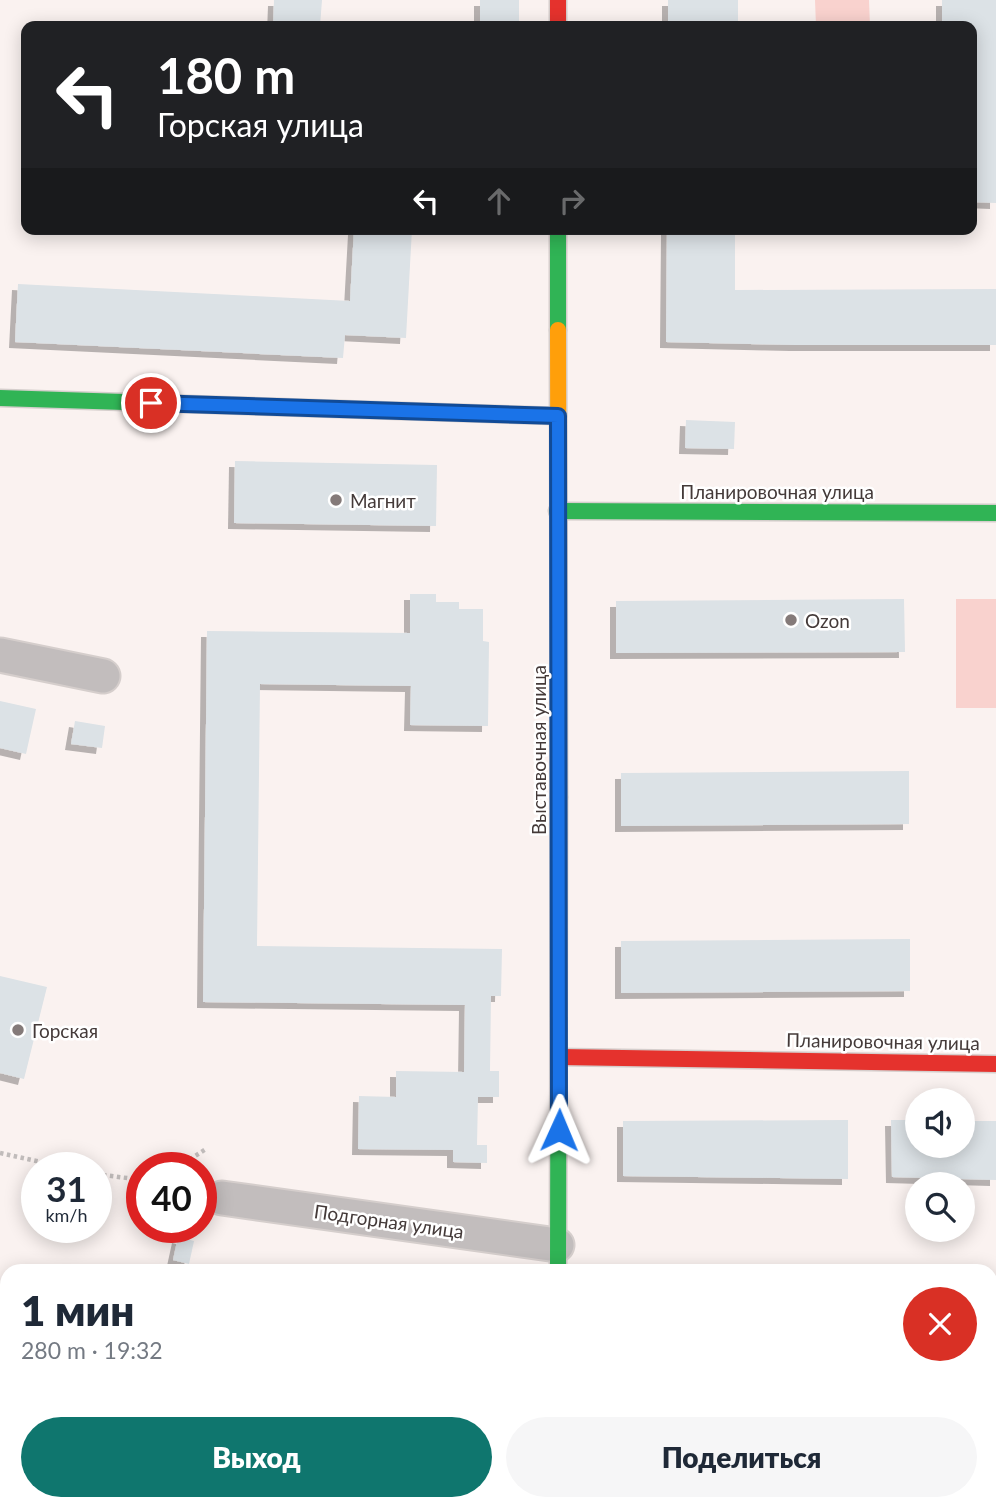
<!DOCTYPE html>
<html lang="ru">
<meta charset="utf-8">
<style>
:root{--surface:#fff;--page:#f6f6f7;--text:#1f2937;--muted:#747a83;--accent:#0f766e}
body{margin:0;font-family:Lato,sans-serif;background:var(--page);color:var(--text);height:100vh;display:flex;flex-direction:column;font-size:26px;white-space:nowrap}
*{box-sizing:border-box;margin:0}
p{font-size:23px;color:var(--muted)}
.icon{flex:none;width:38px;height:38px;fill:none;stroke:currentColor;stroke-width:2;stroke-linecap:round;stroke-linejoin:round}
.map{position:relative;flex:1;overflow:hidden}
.drawer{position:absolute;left:0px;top:1264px;width:998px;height:247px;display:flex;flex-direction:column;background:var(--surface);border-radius:21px 21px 0 0;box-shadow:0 4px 18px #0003}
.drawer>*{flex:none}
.banner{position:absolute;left:21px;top:21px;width:956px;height:214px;border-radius:14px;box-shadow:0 4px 18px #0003;background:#202124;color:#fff;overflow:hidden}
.buttons{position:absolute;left:905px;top:1088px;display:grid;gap:14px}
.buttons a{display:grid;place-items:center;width:70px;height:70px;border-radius:50%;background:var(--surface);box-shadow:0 4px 18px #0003;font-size:35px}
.speed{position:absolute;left:21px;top:1152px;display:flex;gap:14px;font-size:35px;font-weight:700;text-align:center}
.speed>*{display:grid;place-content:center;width:91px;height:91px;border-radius:50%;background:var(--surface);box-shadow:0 4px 18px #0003;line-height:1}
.speed small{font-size:18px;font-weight:400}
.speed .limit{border:10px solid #d22;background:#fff;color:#111}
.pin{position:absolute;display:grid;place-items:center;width:60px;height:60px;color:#fff;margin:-30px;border:4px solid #fff;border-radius:50%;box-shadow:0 2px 7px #0007}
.me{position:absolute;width:77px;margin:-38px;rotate:1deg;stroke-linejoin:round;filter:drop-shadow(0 0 5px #0008)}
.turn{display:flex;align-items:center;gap:24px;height:147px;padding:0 21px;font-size:32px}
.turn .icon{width:91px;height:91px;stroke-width:2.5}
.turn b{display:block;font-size:49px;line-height:60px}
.lanes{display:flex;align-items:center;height:66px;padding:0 21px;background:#0003;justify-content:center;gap:35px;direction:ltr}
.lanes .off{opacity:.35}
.round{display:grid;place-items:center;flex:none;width:74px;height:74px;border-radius:37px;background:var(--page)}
.summary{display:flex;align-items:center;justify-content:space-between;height:119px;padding:0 21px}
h1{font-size:42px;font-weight:800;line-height:52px}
.button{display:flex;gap:14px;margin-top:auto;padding:14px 21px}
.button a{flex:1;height:80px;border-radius:42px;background:var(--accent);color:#fff;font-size:28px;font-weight:800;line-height:80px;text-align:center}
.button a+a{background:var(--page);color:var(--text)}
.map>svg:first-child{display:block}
.green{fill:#f9d2ce}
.building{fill:#dce2e6;filter:url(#shadow)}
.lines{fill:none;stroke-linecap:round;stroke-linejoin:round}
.street-casing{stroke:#d5cecc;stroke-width:37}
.fast-casing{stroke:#d5cecc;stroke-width:19}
.slow-casing{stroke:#d5cecc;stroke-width:19}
.jam-casing{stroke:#d5cecc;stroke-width:19}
.path{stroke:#c1bcbb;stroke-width:4.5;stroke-dasharray:3.5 3.5;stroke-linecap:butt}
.street{stroke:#c2bdbd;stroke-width:33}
.fast{stroke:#30b455;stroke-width:16}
.slow{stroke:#ff9f0a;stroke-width:16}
.jam{stroke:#e5322d;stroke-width:16}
.rail{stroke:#bab5b4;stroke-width:5}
.route-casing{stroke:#114b97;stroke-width:18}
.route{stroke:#1a73e8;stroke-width:12}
.poi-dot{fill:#847a79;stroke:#fff;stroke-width:2.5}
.labels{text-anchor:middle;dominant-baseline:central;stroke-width:5;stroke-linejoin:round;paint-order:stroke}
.street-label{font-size:19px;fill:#443a39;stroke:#fff}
.poi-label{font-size:19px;fill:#443a39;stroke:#fff;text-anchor:start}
</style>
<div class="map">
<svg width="996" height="1510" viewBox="0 0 996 1510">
<defs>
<filter id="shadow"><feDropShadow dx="-6" dy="6" stdDeviation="0" flood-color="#0004"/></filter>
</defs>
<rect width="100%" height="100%" fill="#faf2f0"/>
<g class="green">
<path d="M815,0H869L870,26H816Z"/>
<rect x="956" y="599" width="40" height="109"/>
</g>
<g class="building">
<path d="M274,0H322L320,26H273Z"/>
<rect x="480" y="0" width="39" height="26"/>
<rect x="668" y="0" width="70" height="26"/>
<path d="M942,0H996V203L971,202V26H942Z"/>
<path d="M354,229H412L406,338L345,335L343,358L15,342L18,284L350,301Z"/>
<path d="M667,229H735V290L996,289V345H796L666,342Z"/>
<path d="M686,420L735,422L734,449L685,448Z"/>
<path d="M235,461L437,465L436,526L234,523Z"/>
<path d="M410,594H436V602H459V609H483V641L489,642L488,726L410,725L411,686L260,684L257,946L502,949L501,996H491L490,1071H499V1097H478L477,1145H487V1163L453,1162V1150L358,1149L359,1096L396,1097V1071L464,1072L465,1005L203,1002L207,631L410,633Z"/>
<path d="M904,599L905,652L616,653V601Z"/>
<path d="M0,701L36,709L26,754L0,748Z"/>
<path d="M75,721L105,726L102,748L71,744Z"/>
<path d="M909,771V824L621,826V773Z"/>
<path d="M910,939V991L621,993V941Z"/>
<path d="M0,976L47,987L24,1079L0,1073Z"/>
<path d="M848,1120V1179L623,1176V1121Z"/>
<path d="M891,1120H917V1146H962V1121H996V1180L892,1177Z"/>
<path d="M178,1237L194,1241L189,1264L173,1260Z"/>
<path d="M990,1333L996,1334V1388L990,1387Z"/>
</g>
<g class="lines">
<g class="street-casing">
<g id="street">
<path d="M0,655L103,676"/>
<path d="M222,1198L557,1245"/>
<path d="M990,1426H996"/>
</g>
</g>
<g class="fast-casing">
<g id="fast">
<path d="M558,229V330"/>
<path d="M0,398L558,416"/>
<path d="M557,511L996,513"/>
<path d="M558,1270L559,797"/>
</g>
</g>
<g class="slow-casing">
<path id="slow" d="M558,330L559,797"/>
</g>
<g class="jam-casing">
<g id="jam">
<path d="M558,0V26"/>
<path d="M560,1057L996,1064"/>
</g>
</g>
<g class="path">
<path d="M0,1153L64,1167"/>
<path d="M178,1167L206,1149"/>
<path d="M96,1174L142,1180"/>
<path d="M612,1510L614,1503"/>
<path d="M975,1510L976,1503"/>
</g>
<use href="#street" class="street"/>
<use href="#fast" class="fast"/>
<use href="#slow" class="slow"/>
<use href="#jam" class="jam"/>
<g class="rail">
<path d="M0,1405L7,1407"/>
<path d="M0,1423L7,1425"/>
<path d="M317,1503L344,1510"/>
<path d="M393,1503L420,1510"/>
</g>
</g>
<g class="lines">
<g class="route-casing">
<path id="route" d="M151,403L558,416L559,1130"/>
</g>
<use href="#route" class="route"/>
</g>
<g class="poi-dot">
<circle cx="336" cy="500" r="7"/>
<circle cx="791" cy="620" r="7"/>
<circle cx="18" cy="1030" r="7"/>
</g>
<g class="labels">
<g class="street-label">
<text x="777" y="491">Планировочная улица</text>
<text transform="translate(538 750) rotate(-90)">Выставочная улица</text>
<text transform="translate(883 1041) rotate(1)">Планировочная улица</text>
<text transform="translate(389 1221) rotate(8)">Подгорная улица</text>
</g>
<g class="poi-label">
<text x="350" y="500">Магнит</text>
<text x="805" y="620">Ozon</text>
<text x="32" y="1030">Горская</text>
</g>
</g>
</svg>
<div class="buttons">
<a><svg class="icon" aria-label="sound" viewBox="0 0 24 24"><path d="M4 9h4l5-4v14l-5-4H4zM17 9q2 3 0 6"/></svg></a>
<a><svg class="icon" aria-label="search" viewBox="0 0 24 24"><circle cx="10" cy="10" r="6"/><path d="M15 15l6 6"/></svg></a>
</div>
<div class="speed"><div>31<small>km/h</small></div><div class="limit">40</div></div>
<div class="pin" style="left:151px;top:403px;background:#d93025"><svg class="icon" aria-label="arrive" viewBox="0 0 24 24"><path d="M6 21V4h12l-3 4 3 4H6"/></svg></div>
<svg class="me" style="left:559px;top:1130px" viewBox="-20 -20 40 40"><path d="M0-17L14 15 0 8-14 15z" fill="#1a73e8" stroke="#fff" stroke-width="4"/></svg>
<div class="banner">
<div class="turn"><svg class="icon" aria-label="left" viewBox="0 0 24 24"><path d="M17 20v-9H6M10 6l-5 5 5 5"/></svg><div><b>180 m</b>Горская улица</div></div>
<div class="lanes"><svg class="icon" aria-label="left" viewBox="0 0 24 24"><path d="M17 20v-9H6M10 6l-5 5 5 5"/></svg><svg class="icon off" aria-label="ahead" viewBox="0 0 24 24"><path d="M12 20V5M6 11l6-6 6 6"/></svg><svg class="icon off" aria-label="right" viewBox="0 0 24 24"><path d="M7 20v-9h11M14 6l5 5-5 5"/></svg></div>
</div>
<section class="drawer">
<div class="summary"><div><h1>1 мин</h1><p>280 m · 19:32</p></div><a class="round" style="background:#d93025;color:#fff"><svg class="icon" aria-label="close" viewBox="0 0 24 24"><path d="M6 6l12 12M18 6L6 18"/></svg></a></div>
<div class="button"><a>Выход</a><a>Поделиться</a></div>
</section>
</div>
